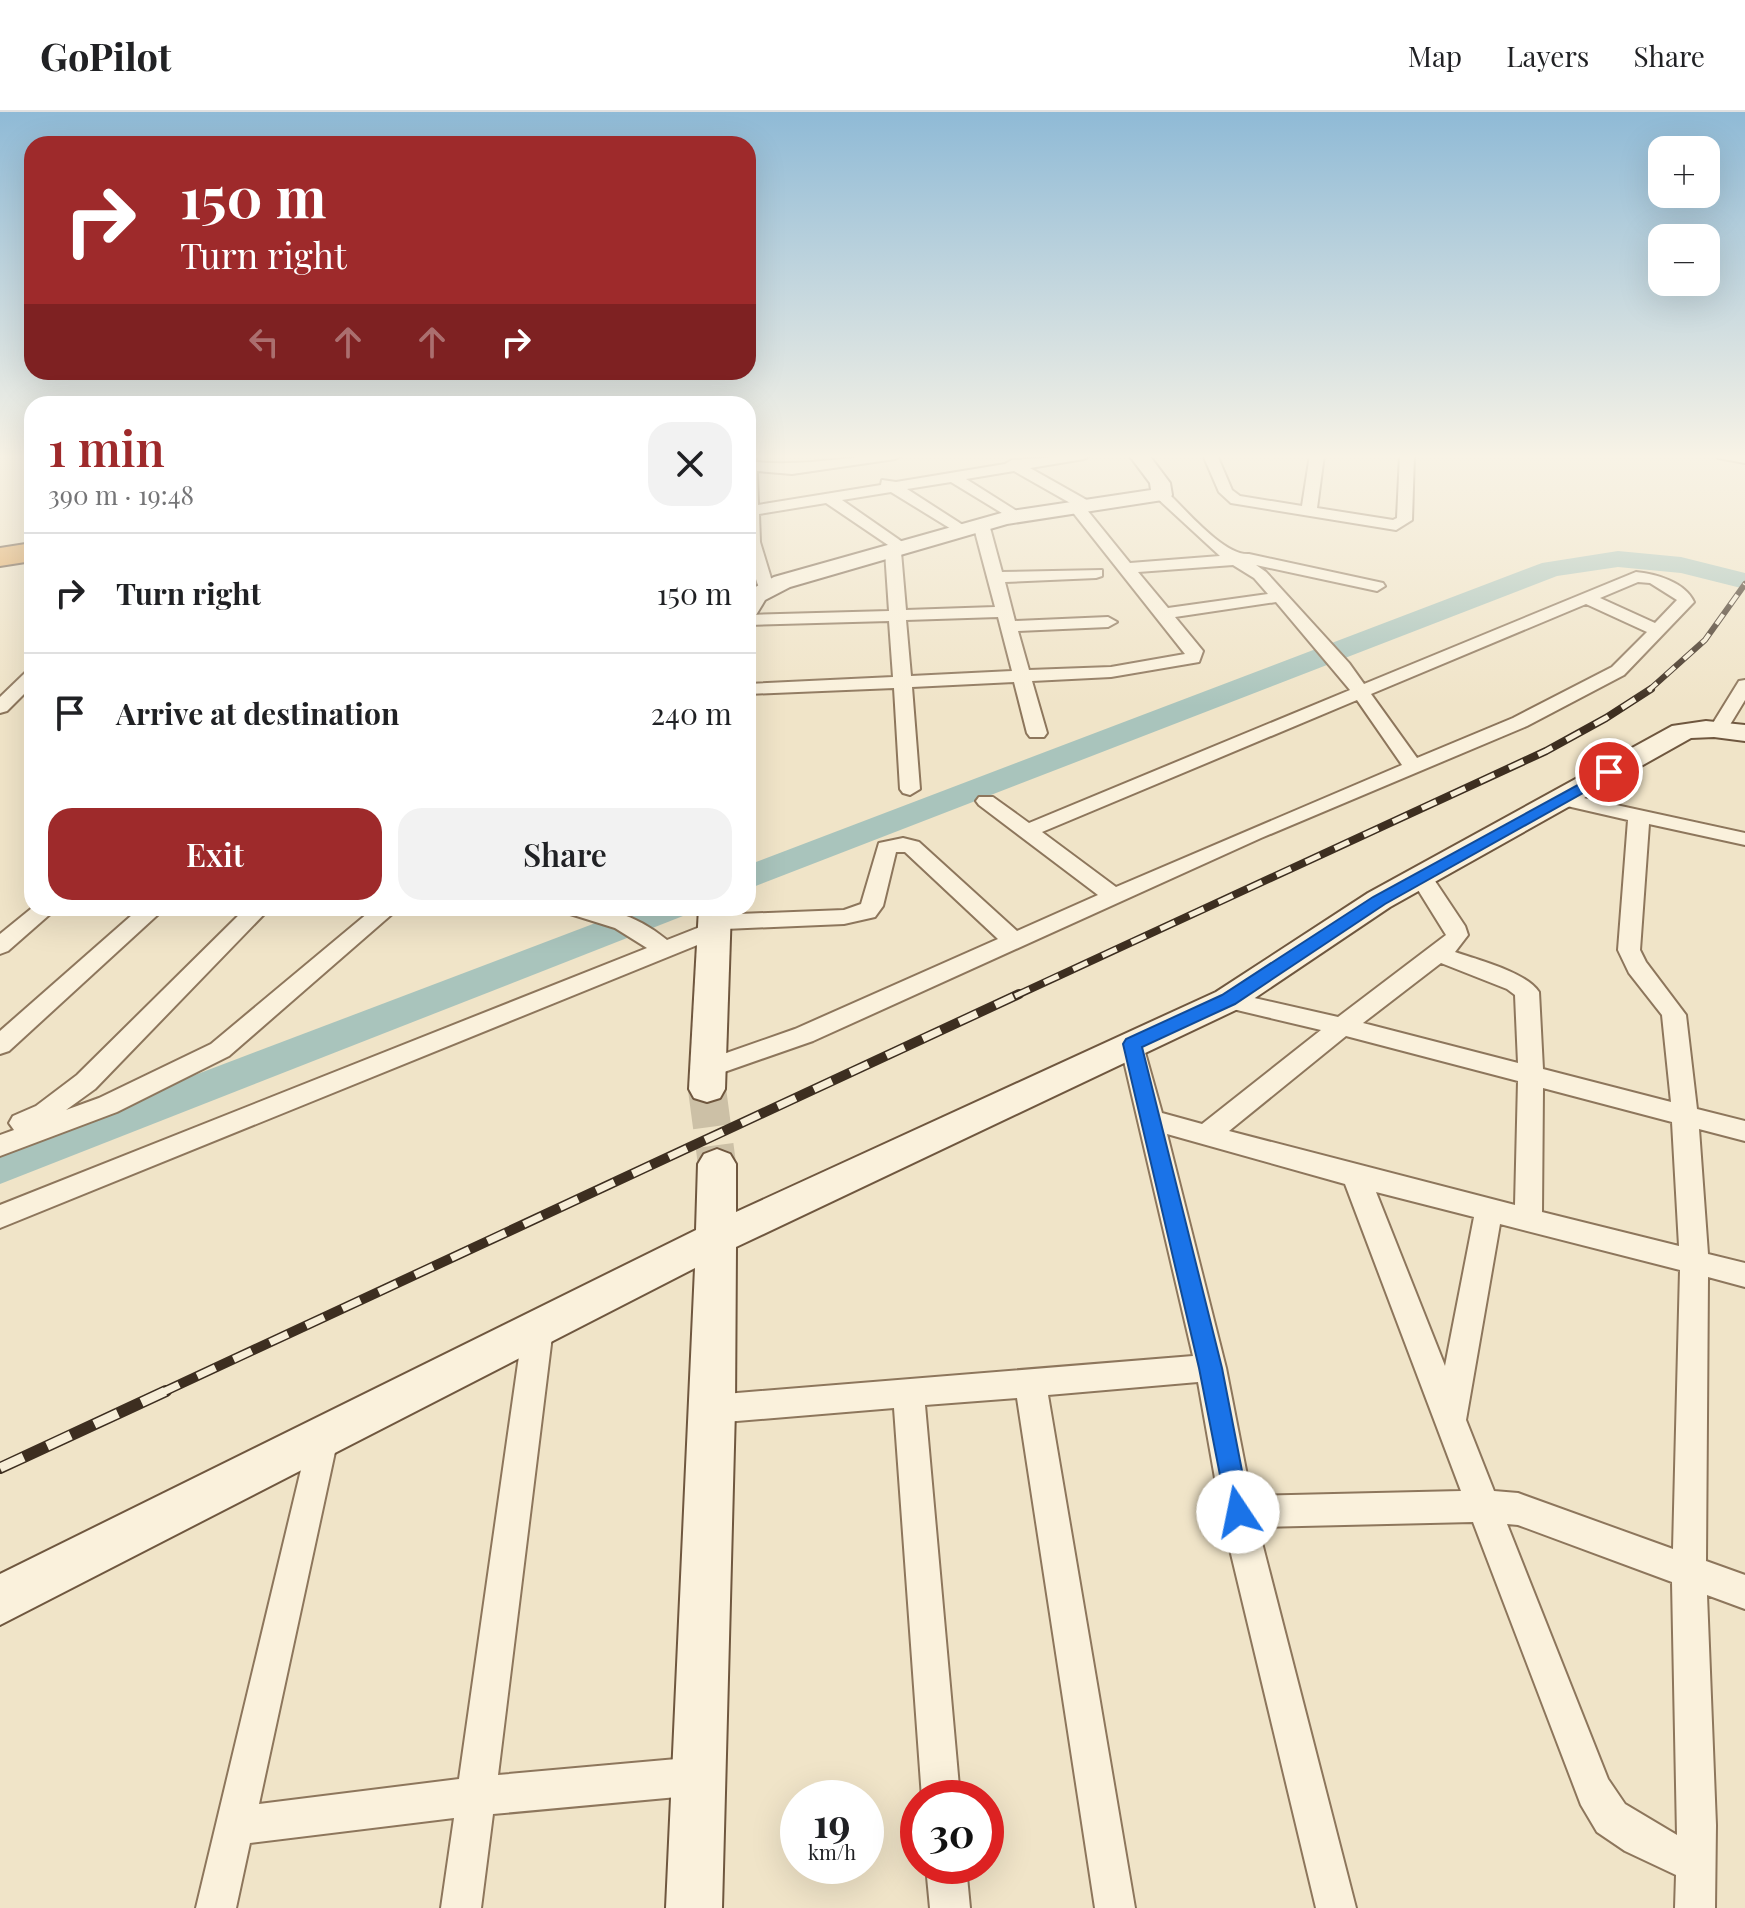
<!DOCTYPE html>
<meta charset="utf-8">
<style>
:root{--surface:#fff;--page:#f2f2f2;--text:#202124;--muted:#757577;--line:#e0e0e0;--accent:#9e2a2b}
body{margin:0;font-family:"Playfair Display",serif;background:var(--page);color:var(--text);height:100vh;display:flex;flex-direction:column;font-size:30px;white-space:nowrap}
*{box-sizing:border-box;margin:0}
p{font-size:26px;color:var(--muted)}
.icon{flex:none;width:44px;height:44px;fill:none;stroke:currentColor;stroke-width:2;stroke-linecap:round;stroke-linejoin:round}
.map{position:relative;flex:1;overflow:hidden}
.drawer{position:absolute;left:24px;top:284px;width:732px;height:520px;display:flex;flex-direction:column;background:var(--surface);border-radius:24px;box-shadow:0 8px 32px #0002}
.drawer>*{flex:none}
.guide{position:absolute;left:24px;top:24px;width:732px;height:244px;border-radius:24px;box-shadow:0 8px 32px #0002;background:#9e2a2b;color:#fff;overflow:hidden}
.fabs{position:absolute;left:1648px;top:24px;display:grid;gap:16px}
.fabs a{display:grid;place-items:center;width:72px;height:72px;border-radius:16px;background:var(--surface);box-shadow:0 8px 32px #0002;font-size:40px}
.speed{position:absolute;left:780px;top:1668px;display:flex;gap:16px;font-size:40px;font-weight:700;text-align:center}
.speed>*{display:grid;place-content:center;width:104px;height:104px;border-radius:50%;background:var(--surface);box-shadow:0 8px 32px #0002;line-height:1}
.speed small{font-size:20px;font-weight:400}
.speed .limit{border:12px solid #d22;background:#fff;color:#111}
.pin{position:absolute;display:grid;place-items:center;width:68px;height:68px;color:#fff;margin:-34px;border:4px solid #fff;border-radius:50%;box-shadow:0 2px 8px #0007}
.me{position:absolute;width:88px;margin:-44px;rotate:349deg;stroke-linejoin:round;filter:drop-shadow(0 0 6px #0008)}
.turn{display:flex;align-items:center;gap:28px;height:168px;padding:0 24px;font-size:36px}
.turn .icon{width:104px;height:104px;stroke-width:2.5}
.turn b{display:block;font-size:56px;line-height:68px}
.lanes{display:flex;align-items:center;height:76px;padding:0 24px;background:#0003;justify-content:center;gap:40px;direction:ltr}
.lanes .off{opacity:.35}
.round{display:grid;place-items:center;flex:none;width:84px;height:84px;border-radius:24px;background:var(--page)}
.overview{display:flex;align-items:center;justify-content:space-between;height:136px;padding:0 24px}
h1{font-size:48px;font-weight:600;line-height:60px;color:var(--accent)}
.action{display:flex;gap:16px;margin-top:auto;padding:16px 24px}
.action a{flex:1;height:92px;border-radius:24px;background:var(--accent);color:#fff;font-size:32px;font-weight:600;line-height:92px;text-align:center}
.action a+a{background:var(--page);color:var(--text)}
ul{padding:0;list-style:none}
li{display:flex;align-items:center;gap:24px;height:120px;padding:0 24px;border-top:2px solid var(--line)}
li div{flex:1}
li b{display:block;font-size:30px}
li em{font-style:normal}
header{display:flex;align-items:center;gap:48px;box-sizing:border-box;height:112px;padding:0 40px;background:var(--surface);border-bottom:2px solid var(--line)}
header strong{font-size:38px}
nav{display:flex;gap:44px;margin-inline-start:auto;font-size:28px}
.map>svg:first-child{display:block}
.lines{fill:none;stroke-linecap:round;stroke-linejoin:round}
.river{fill:#a9c4bc;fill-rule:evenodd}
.secondary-tunnel{stroke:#ccc0a6;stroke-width:38;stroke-dasharray:38 19;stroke-linecap:butt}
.street-casing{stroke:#8d765c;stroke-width:4}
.secondary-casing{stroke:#6f573f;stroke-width:4}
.highway-casing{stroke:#5b4430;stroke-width:4}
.street{fill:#faf1dc;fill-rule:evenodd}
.secondary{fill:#faf1dc;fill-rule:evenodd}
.highway{fill:#e0a458;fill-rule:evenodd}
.rail-far3-casing{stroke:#3d2e20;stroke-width:6}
.rail-far2-casing{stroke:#3d2e20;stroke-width:8}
.rail-far1-casing{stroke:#3d2e20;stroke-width:10}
.rail-casing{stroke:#3d2e20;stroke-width:12}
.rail-far3{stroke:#f7eed8;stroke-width:4;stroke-dasharray:12;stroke-linecap:butt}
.rail-far2{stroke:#f7eed8;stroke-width:5;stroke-dasharray:16;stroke-linecap:butt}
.rail-far1{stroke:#f7eed8;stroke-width:7;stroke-dasharray:20;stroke-linecap:butt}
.rail{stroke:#f7eed8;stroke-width:9;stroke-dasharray:26;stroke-linecap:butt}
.route{fill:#1a73e8;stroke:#114b97;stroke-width:2}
</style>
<header>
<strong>GoPilot</strong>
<nav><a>Map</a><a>Layers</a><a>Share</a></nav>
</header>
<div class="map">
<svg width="1745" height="1796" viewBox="0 0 1745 1796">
<rect width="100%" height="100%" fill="#f0e4c8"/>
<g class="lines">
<g class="river">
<path d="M1618,439L1681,445L1745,461V477L1681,461L1618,455L1557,464L748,777V753L1542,451Z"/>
<path d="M635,796H688L683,804L0,1072V1037Z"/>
</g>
<path class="secondary-tunnel" d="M707,977L717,1052"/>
<g class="street-casing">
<g id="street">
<path d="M748,343H756V350C805,355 853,343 902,343L895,347L792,362L757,359L758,393L881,373L882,368L896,370L1005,352L1012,348L1091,343L1084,347L1030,356L1092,391V397L1087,398L1130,451L1220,444L1157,386V380H1167C1185,397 1224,444 1249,442L1383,471L1385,474L1377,479L1256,453L1266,460L1349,551L1364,572L1636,460C1656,462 1685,470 1694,490L1624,563L1527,614L1261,726L813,929L707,966L698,963L694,957L698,951L795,917L998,827L905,740H896L883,794L875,805L844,812L725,817L722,823L0,1116V1093L647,836L615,816L567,801L564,796C607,796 632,800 667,828L705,813L703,810L706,805L714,803L844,798L861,792L879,731L903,726L919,730L1017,819L1098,783L979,693L976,689L979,685H993L1029,711L1350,578L1276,490L1175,505L1203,539L1199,550L1111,565L1032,569L1047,621L1044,625H1030L1027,621L1014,570L912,575L920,677L910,683L903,681L900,677L894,576L748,582V572L893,565L889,509L748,513V503L889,499L885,439L891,435L826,391L759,402L760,430L774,476L772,479H760L748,443ZM1014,359L1072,392L1069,395L1071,398L1185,542L1111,555L1029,558L1018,519L1108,515L1117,510L1108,505L1015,509L1005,470L1096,466L1102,464V458L1002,460L989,412L981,407L973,412L995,495L906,498L901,440L911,436L842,388L891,380L961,423L966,421V415L907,377L951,370L1015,409L1023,404L1020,401L966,367ZM1233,453L1254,466L1268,482L1168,496L1138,460ZM1638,470L1650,471L1677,488L1655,511L1600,486ZM1586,492L1647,520L1612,555L1513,606L1417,646L1371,582ZM998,505L1012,559L911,564L906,508ZM1357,588L1402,653L1116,775L1042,720Z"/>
<path d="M1203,343H1217L1232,378L1240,384L1302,394L1310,343H1324L1317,396L1393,408L1397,406L1400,343H1414L1412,408L1396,418L1231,391L1219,380Z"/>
<path d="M1716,343H1745V351L1718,346Z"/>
<path d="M32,559V574L7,599L0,601V585L26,560Z"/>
<path d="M1745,568V588L1728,616L1726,620H1712L1710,616L1739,569Z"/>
<path d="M1561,681L1745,721V733L1649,712L1640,838L1646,850L1686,903L1697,997L1745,1009V1029L1699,1017L1708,1142L1745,1151V1175L1708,1165L1706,1449L1745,1463V1497L1707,1483L1716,1713L1715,1796H1675L1676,1763L1625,1739L1597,1720L1581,1693L1473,1410L1258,1415L1356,1796H1316L1221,1400L1198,1270L1048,1283L1135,1796H1095L1017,1286L925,1293L960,1686H922L894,1296L713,1311L702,1307L697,1297L702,1287L713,1283L1193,1244L1120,932L1123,926L1132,923L1141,926L1162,1001L1202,1012L1321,918L1220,894L1216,888L1220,882L1228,880L1338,905L1446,823L1410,765L1413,760H1429L1465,814L1468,823L1455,840C1478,848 1526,860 1539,880L1543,957L1671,990L1662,903L1629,861L1618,838L1628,708L1554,691L1551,687ZM1441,851L1507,877L1515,883L1518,951L1363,911ZM1346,924L1518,969L1515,1093L1229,1019ZM1543,976L1672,1010L1679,1134L1542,1100ZM1167,1022L1345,1072L1461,1379L1251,1384L1226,1256ZM1376,1080L1474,1105L1445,1254ZM1500,1112L1680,1158L1673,1437L1518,1381L1494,1379L1466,1308ZM1507,1412L1518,1413L1672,1470L1677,1723L1625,1692L1608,1667Z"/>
<path d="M32,796H57L8,839L0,842V822Z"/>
<path d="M140,796H165L9,939L0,942V919Z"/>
<path d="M246,796H270L95,977L66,998L99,986L211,932L374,796H399L229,944L117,1000L0,1044V1023L14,1018L9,1011L13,1004L36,994L77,963Z"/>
<path d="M538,1203L549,1207L553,1216L498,1663L699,1645L712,1651L718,1664L712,1677L699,1683L493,1702L481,1796H441L454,1706L250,1731L236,1796H196L311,1316L322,1311L333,1316L338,1326L259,1692L459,1667L523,1216L527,1207Z"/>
<path d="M926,1754H966L970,1796H930Z"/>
</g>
</g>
<g class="secondary-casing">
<g id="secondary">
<path d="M1129,343H1149L1170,371L1172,383L1169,387L1007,412L790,475L765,488L756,503L748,505V479L774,465L1005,400L1151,378L1150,371Z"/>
<path d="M1706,609L1745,613V629L1714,625L1691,626L1390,795L1240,896L736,1135L735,1297L722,1796H666L695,1156L0,1513V1462L696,1118L698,1052L704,1042L717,1037L730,1042L736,1052V1100L1216,880L1368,781L1672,614Z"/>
<path d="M699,796H731L725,977L720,986L707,990L694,986L689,977Z"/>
</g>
</g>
<g class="highway-casing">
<path id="highway" d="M32,431V449L0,454V436Z"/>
</g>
<use href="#street" class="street"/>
<use href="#secondary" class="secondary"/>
<use href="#highway" class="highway"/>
<g class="rail-far3-casing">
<path id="rail-far3" d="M1648,579L1705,528L1745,472"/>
</g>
<g class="rail-far2-casing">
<path id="rail-far2" d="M1015,884L1546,639L1606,606L1651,577"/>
</g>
<g class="rail-far1-casing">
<path id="rail-far1" d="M161,1281L1019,882"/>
</g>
<g class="rail-casing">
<path id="rail" d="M0,1356L166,1279"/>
</g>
<use href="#rail-far3" class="rail-far3"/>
<use href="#rail-far2" class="rail-far2"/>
<use href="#rail-far1" class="rail-far1"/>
<use href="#rail" class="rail"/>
</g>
<linearGradient id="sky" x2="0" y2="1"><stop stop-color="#8fbad6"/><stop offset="0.58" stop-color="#f8f3e6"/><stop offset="1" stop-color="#f8f3e6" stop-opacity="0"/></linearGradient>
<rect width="1745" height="594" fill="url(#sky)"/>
<path class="route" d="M1609,656L1617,660L1615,663L1385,792L1235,892L1142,935L1222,1256L1250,1400L1247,1409L1238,1412L1229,1409L1199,1256L1123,932L1126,927L1222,883L1373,785Z"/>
</svg>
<div class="fabs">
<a>+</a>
<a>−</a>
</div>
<div class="speed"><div>19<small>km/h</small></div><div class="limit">30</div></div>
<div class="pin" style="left:1609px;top:660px;background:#d93025"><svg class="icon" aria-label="arrive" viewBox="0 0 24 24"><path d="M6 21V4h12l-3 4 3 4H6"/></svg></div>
<svg class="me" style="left:1238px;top:1400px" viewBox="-20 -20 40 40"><circle r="19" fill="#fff"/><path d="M0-13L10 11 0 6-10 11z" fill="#1a73e8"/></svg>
<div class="guide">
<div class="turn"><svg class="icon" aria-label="right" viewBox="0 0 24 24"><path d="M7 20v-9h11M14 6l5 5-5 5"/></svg><div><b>150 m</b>Turn right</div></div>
<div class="lanes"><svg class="icon off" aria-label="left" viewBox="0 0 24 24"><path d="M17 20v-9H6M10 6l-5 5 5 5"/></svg><svg class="icon off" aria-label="ahead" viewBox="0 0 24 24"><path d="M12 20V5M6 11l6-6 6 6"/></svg><svg class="icon off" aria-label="ahead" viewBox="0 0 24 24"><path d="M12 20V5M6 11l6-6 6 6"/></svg><svg class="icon" aria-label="right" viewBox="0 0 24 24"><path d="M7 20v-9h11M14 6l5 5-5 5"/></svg></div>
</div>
<section class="drawer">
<div class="overview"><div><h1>1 min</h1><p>390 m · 19:48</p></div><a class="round"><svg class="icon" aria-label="close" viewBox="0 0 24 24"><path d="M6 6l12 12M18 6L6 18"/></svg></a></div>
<ul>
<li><svg class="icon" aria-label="right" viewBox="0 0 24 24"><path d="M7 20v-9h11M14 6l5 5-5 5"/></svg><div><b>Turn right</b></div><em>150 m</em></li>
<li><svg class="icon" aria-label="arrive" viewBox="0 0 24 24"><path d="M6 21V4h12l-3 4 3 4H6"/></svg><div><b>Arrive at destination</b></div><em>240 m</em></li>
</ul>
<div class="action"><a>Exit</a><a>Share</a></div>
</section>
</div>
